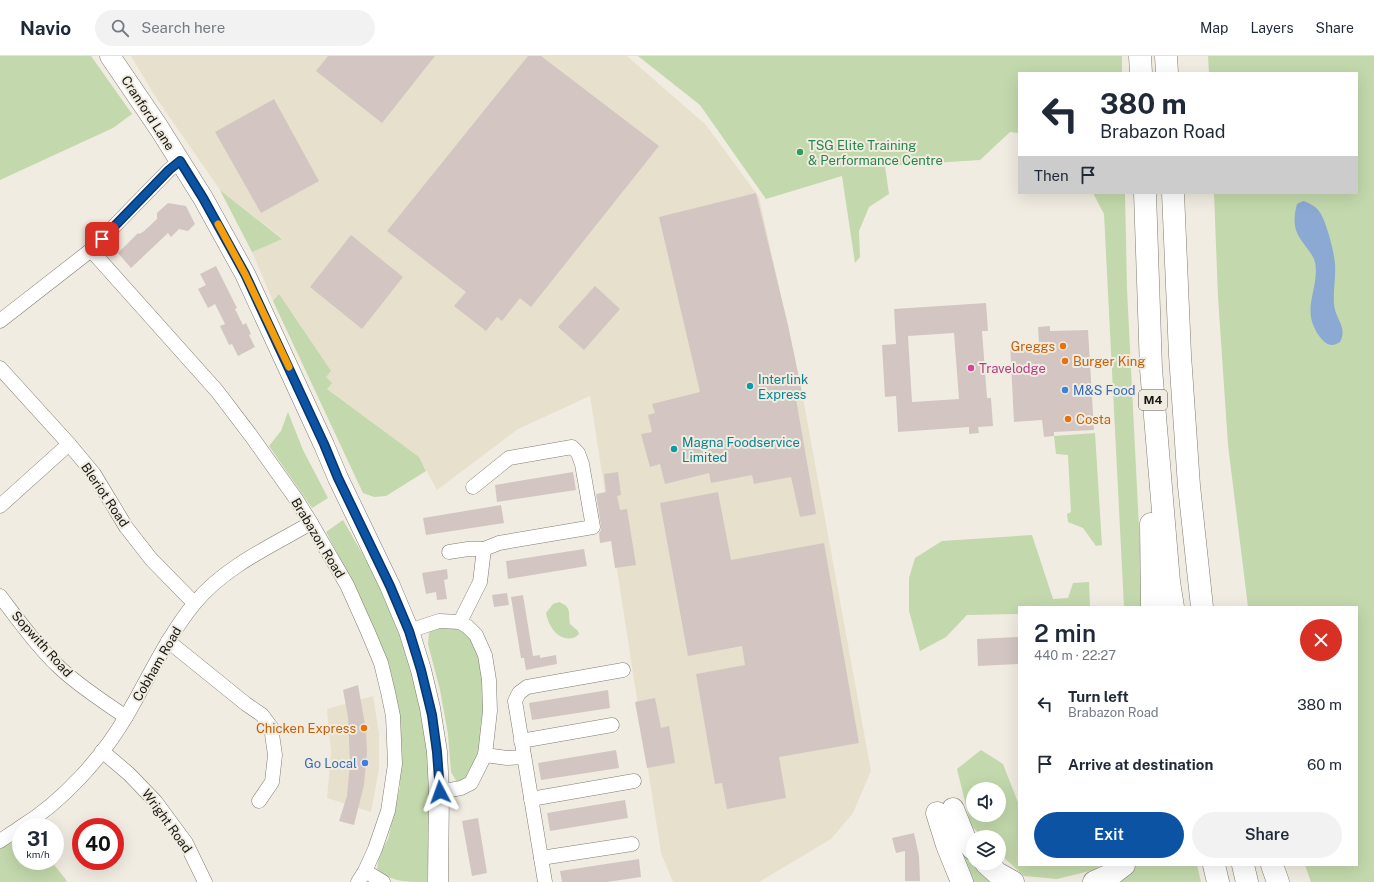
<!DOCTYPE html>
<meta charset="utf-8">
<style>
:root{--surface:#fff;--page:#f2f2f3;--text:#1f2937;--muted:#747a83;--line:#e0e1e3;--accent:#0d53a3}
body{margin:0;font-family:"Public Sans",sans-serif;background:var(--page);color:var(--text);height:100vh;display:flex;flex-direction:column;font-size:15px;white-space:nowrap}
*{box-sizing:border-box;margin:0}
p{font-size:13px;color:var(--muted)}
.icon{flex:none;width:22px;height:22px;fill:none;stroke:currentColor;stroke-width:2;stroke-linecap:round;stroke-linejoin:round}
.map{position:relative;flex:1;overflow:hidden}
.sheet{position:absolute;left:1018px;top:550px;width:340px;height:260px;display:flex;flex-direction:column;background:var(--surface);border-radius:0px;box-shadow:0 4px 16px #0002}
.sheet>*{flex:none}
.banner{position:absolute;left:1018px;top:16px;width:340px;height:122px;border-radius:0px;box-shadow:0 4px 16px #0002;background:#fff;color:var(--text);overflow:hidden}
.fabs{position:absolute;left:966px;top:726px;display:grid;gap:8px}
.fabs a{display:grid;place-items:center;width:40px;height:40px;border-radius:50%;background:var(--surface);box-shadow:0 4px 16px #0002;font-size:20px}
.speed{position:absolute;left:12px;top:762px;display:flex;gap:8px;font-size:20px;font-weight:700;text-align:center}
.speed>*{display:grid;place-content:center;width:52px;height:52px;border-radius:50%;background:var(--surface);box-shadow:0 4px 16px #0002;line-height:1}
.speed small{font-size:10px;font-weight:400}
.speed .limit{border:6px solid #d22;background:#fff;color:#111}
.pin{position:absolute;display:grid;place-items:center;width:34px;height:34px;color:#fff;margin:-17px;border-radius:8px;box-shadow:0 2px 6px #0006}
.me{position:absolute;width:44px;margin:-22px;rotate:356deg;stroke-linejoin:round;filter:drop-shadow(0 0 3px #0008)}
.turn{display:flex;align-items:center;gap:14px;height:84px;padding:0 16px;font-size:18px}
.turn .icon{width:52px;height:52px;stroke-width:2.5}
.turn b{display:block;font-size:28px;line-height:34px}
.then{display:flex;align-items:center;height:38px;padding:0 16px;background:#0003;gap:8px;font-size:15px}
.round{display:grid;place-items:center;flex:none;width:42px;height:42px;border-radius:21px;background:var(--page)}
.headline{display:flex;align-items:center;justify-content:space-between;height:68px;padding:0 16px}
h1{font-size:24px;font-weight:600;line-height:30px}
.cta{display:flex;gap:8px;margin-top:auto;padding:8px 16px}
.cta a{flex:1;height:46px;border-radius:24px;background:var(--accent);color:#fff;font-size:16px;font-weight:600;line-height:46px;text-align:center}
.cta a+a{background:var(--page);color:var(--text)}
ul{padding:0;list-style:none}
li{display:flex;align-items:center;gap:12px;height:60px;padding:0 16px}
li div{flex:1}
li b{display:block;font-size:15px}
li em{font-style:normal}
header{display:flex;align-items:center;gap:24px;box-sizing:border-box;height:56px;padding:0 20px;background:var(--surface);border-bottom:1px solid var(--line)}
header strong{font-size:19px}
nav{display:flex;gap:22px;margin-inline-start:auto;font-size:14px}
.search{width:280px;height:36px;background:var(--page);display:flex;align-items:center;gap:10px;box-sizing:border-box;padding:0 14px;border-radius:22px;color:var(--muted);font-size:15px}
.map>svg:first-child{display:block}
.built{fill:#e7e0cd}
.green{fill:#c3d8ac;fill-rule:evenodd}
.water{fill:#8ca9d3}
.building{fill:#d3c6c2;fill-rule:evenodd}
.lines{fill:none;stroke-linecap:round;stroke-linejoin:round}
.street-casing{stroke:#807c71;stroke-width:15}
.secondary-casing{stroke:#807c71;stroke-width:21}
.highway-casing{stroke:#807c71;stroke-width:23}
.street{stroke:#fff;stroke-width:14}
.secondary{stroke:#fff;stroke-width:20}
.highway{stroke:#fff;stroke-width:22}
.route-casing{stroke:#08366a;stroke-width:10}
.route{stroke:#0d53a3;stroke-width:7}
.slow{stroke:#f59e0b;stroke-width:7}
.leisure-dot{fill:#2e9e5b;stroke:#f1ece1;stroke-width:1.5}
.food-dot{fill:#e8710a;stroke:#f1ece1;stroke-width:1.5}
.hotel-dot{fill:#d1479c;stroke:#f1ece1;stroke-width:1.5}
.culture-dot{fill:#0f9aa8;stroke:#f1ece1;stroke-width:1.5}
.shop-dot{fill:#3f7fe0;stroke:#f1ece1;stroke-width:1.5}
.labels{text-anchor:middle;dominant-baseline:central;stroke-width:4;stroke-linejoin:round;paint-order:stroke}
.shield{fill:#f1ece1;stroke:#585650;stroke-width:1}
.shield-label{font-size:12px;font-weight:bold;fill:#171612}
.street-label{font-size:13px;fill:#171612;stroke:#f1ece1}
.leisure-label{font-size:13px;fill:#27864d;stroke:#f1ece1;text-anchor:start}
.food-label{font-size:13px;fill:#c56008;stroke:#f1ece1;text-anchor:end}
.hotel-label{font-size:13px;fill:#b23c85;stroke:#f1ece1;text-anchor:start}
.culture-label{font-size:13px;fill:#0d838f;stroke:#f1ece1;text-anchor:start}
.shop-label{font-size:13px;fill:#366cbe;stroke:#f1ece1;text-anchor:start}
</style>
<header>
<strong>Navio</strong>
<div class="search"><svg class="icon" aria-label="search" viewBox="0 0 24 24"><circle cx="10" cy="10" r="6"/><path d="M15 15l6 6"/></svg>Search here</div>
<nav><a>Map</a><a>Layers</a><a>Share</a></nav>
</header>
<div class="map">
<svg width="1374" height="826" viewBox="0 0 1374 826">
<rect width="100%" height="100%" fill="#f1ece1"/>
<g class="built">
<path d="M131,0H627L706,69L759,141L802,336L871,715L853,757L831,783L759,826H673L661,797L590,340L518,373L437,434L419,401L327,333L326,321L279,239L273,245L252,196L282,182L220,134L155,40Z"/>
<path d="M373,640L379,677V713L371,756L327,742L331,697L327,653Z"/>
</g>
<g class="green">
<path d="M0,0H91L132,58L113,72L0,124Z"/>
<path d="M638,0H1122V17H1019V77L1010,76L980,104L885,110L889,138L869,151L859,175L860,201L855,207L842,120L766,143L700,49Z"/>
<path d="M1208,0H1374V826H1311L1305,809H1357V551H1248L1228,389L1218,241L1214,137H1357V17H1209Z"/>
<path d="M220,134L282,183L252,196Z"/>
<path d="M1093,137H1125L1127,233L1143,551H1124L1104,158Z"/>
<path d="M279,238L331,315L326,321L332,327L327,333L419,401L426,415L386,440L374,441L363,437L273,245Z"/>
<path d="M288,356L303,394L328,442L312,452L269,390L281,375Z"/>
<path d="M1095,377L1102,489L1096,490L1083,472L1068,466L1067,458L1071,456L1068,399L1056,398L1054,380Z"/>
<path d="M343,464L370,511L402,580L420,646L427,689L431,737L427,826C409,826 389,826 377,813L379,800L388,783L400,731V659L353,527L326,476Z"/>
<path d="M1032,479L1053,543L1068,542L1073,527L1089,526L1090,551H1019V558L967,559L946,581L920,595L909,555V522L915,502L942,485Z"/>
<path d="M559,546C572,551 568,556 570,568L578,575L579,578C571,587 557,581 552,572C549,568 547,562 546,557L553,548Z"/>
<path d="M437,571C447,571 459,572 467,578C490,595 487,694 473,717C470,721 462,725 458,728L451,716L448,678L440,634L428,588L429,577L431,574Z"/>
<path d="M981,694L1003,708L1019,749V809H1101L1094,814L1057,823L1024,820L999,797V781H983L971,770L957,713ZM973,733H999V759H973Z"/>
<path d="M21,782V805H51L67,825L65,826H0V793Z"/>
<path d="M958,783L973,803V807H977L1003,826H969Z"/>
<path d="M1135,809H1197L1201,826H1113Z"/>
</g>
<path class="water" d="M1303,145C1310,147 1317,151 1321,158C1327,169 1334,195 1335,208C1336,221 1333,235 1334,248C1335,263 1348,271 1340,286C1338,287 1335,289 1332,289C1322,289 1312,270 1311,261C1308,244 1319,225 1315,206C1313,199 1308,194 1304,188C1293,175 1293,163 1297,148Z"/>
<g class="building">
<path d="M328,0H435L382,67L316,15Z"/>
<path d="M528,0H541L659,90L531,251L520,242L502,265L497,261L486,275L454,250L466,236L387,175Z"/>
<path d="M274,43L319,125L261,157L215,76Z"/>
<path d="M756,137L788,269L802,336L795,337L816,458L800,461L791,421L754,428L752,419L711,427L709,417L665,428L660,408L650,411L641,378L652,376L648,359L655,357L652,348L700,336L659,161Z"/>
<path d="M168,147L186,150L195,168L188,175L179,173L171,181L168,177L131,212L118,197L138,177L139,178L143,176L157,163V157Z"/>
<path d="M351,179L403,221L362,273L310,231Z"/>
<path d="M216,210L237,252L235,253L243,269L246,267L251,278L249,279L255,291L238,300L232,288L229,289L220,270L225,268L215,248L208,252L198,233L206,229L200,218Z"/>
<path d="M595,230L620,253L584,294L558,271Z"/>
<path d="M986,247L988,275H982L987,342H991L993,370L978,371L979,377L969,378V371L898,376L896,340L885,341L882,289L896,288L894,253ZM954,277L959,343L912,346L908,280Z"/>
<path d="M1050,270V275L1088,274L1094,374L1054,376V380L1044,381L1042,364L1014,366L1010,288L1039,287L1038,271Z"/>
<path d="M573,416L576,434L497,446L495,429Z"/>
<path d="M618,416L621,439L617,440L620,454L627,453L636,509L615,512L611,485L600,487L599,477L601,474V470L596,438L606,436L604,418Z"/>
<path d="M718,436L731,504L824,487L859,687L779,701L786,742L727,753L722,727L715,728L696,618L745,609L742,590L688,600L660,447Z"/>
<path d="M501,449L504,467L426,479L423,462Z"/>
<path d="M584,493L587,510L508,523L506,505Z"/>
<path d="M447,513L448,523L444,524L447,543L437,544L436,536L426,538L422,517Z"/>
<path d="M507,537L509,549L494,551L492,539Z"/>
<path d="M523,539L533,600L540,599V602L556,599L557,608L526,614L524,602H521L511,541Z"/>
<path d="M1019,581V608L978,610L977,583Z"/>
<path d="M358,629L366,674L367,695L364,729L354,769L339,765L347,740L350,707L348,661L343,634Z"/>
<path d="M608,634L610,652L532,664L529,647Z"/>
<path d="M655,642L661,672L669,670L675,707L647,712L635,646Z"/>
<path d="M616,694L619,712L541,724L538,707Z"/>
<path d="M625,744L628,762L550,775L547,757Z"/>
<path d="M478,762L487,817L472,820L462,765Z"/>
<path d="M914,777L919,800L920,825H905V795L896,797L892,782Z"/>
<path d="M639,803L641,821L607,826H562L560,815Z"/>
</g>
<g class="lines">
<g class="street-casing">
<g id="street">
<path d="M91,194L217,335L252,381L296,443L311,467L347,529L368,576L381,607L388,636L393,660L395,708L388,755L375,793L365,815L358,826"/>
<path d="M0,265L91,194L169,114L180,105"/>
<path d="M0,312L69,388L94,418L126,471L151,503L194,547"/>
<path d="M0,450L69,388"/>
<path d="M449,496L468,493H484"/>
<path d="M0,540C19,565 37,590 59,611C80,631 103,645 126,661"/>
<path d="M460,566L480,526L484,493L499,487L593,471L582,408L578,397L572,391L509,402L473,431"/>
<path d="M409,575L439,565L460,566L468,571L476,579L485,599L489,624L490,655L485,699L471,727L461,732L439,736"/>
<path d="M168,585L246,648L262,659L271,671L275,699L272,726L259,745"/>
<path d="M521,685L612,669"/>
<path d="M102,695L129,718L155,745L186,787L205,826"/>
<path d="M485,699L507,702L524,701"/>
<path d="M531,743L634,725"/>
<path d="M21,771C63,745 102,702 127,659C148,623 167,581 194,548C224,511 271,490 311,467"/>
<path d="M0,785L21,771"/>
<path d="M541,802L632,788"/>
<path d="M365,815L383,826"/>
<path d="M545,826L515,645L519,637L527,631L623,614"/>
</g>
</g>
<g class="secondary-casing">
<path id="secondary" d="M110,0L159,72L203,142L245,218L324,389L338,422L390,530L409,575L421,614L430,652L437,696L439,736L438,826"/>
</g>
<g class="highway-casing">
<g id="highway">
<path d="M1140,0L1141,17"/>
<path d="M1166,0L1167,17"/>
<path d="M1145,137L1151,313L1169,526L1173,551"/>
<path d="M1173,137L1180,299L1189,430L1202,551"/>
<path d="M1151,468L1152,551"/>
<path d="M953,753L965,783L973,793"/>
<path d="M937,757L947,789L962,826"/>
<path d="M986,807L997,817L1013,826"/>
<path d="M1214,809L1218,826"/>
<path d="M1243,809L1247,826"/>
<path d="M1272,809L1278,826"/>
<path d="M1094,826L1112,818L1124,809"/>
</g>
</g>
<use href="#street" class="street"/>
<use href="#secondary" class="secondary"/>
<use href="#highway" class="highway"/>
</g>
<g class="lines">
<g class="route-casing">
<path id="route" d="M102,183L169,114L180,105L203,142L245,218L324,388L338,422L390,530L409,575L421,614L432,659L437,696L440,736"/>
</g>
<use href="#route" class="route"/>
<path class="slow" d="M218,168L245,218L289,311"/>
</g>
<circle class="leisure-dot" cx="800" cy="96" r="4"/>
<g class="food-dot">
<circle cx="1063" cy="290" r="4"/>
<circle cx="1065" cy="305" r="4"/>
<circle cx="1068" cy="363" r="4"/>
<circle cx="364" cy="672" r="4"/>
</g>
<circle class="hotel-dot" cx="971" cy="312" r="4"/>
<g class="culture-dot">
<circle cx="750" cy="330" r="4"/>
<circle cx="674" cy="393" r="4"/>
</g>
<g class="shop-dot">
<circle cx="1065" cy="334" r="4"/>
<circle cx="365" cy="707" r="4"/>
</g>
<g class="labels">
<rect class="shield" x="1139" y="334" width="28" height="20" rx="3"/>
<g class="shield-label">
<text x="1153" y="344">M4</text>
</g>
<g class="street-label">
<text transform="translate(148 57) rotate(57)">Cranford Lane</text>
<text transform="translate(105 439) rotate(56)">Bleriot Road</text>
<text transform="translate(318 482) rotate(59)">Brabazon Road</text>
<text transform="translate(42 588) rotate(48)">Sopwith Road</text>
<text transform="translate(157 608) rotate(-60)">Cobham Road</text>
<text transform="translate(167 765) rotate(54)">Wright Road</text>
</g>
<g class="leisure-label">
<text x="808" y="89">TSG Elite Training<tspan x="808" dy="15">&amp; Performance Centre</tspan></text>
</g>
<g class="food-label">
<text x="1055" y="290">Greggs</text>
<text x="1073" y="305" text-anchor="start">Burger King</text>
<text x="1076" y="363" text-anchor="start">Costa</text>
<text x="356" y="672">Chicken Express</text>
</g>
<g class="hotel-label">
<text x="979" y="312">Travelodge</text>
</g>
<g class="culture-label">
<text x="758" y="323">Interlink<tspan x="758" dy="15">Express</tspan></text>
<text x="682" y="386">Magna Foodservice<tspan x="682" dy="15">Limited</tspan></text>
</g>
<g class="shop-label">
<text x="1073" y="334">M&amp;S Food</text>
<text x="357" y="707" text-anchor="end">Go Local</text>
</g>
</g>
</svg>
<div class="fabs">
<a><svg class="icon" aria-label="sound" viewBox="0 0 24 24"><path d="M4 9h4l5-4v14l-5-4H4zM17 9q2 3 0 6"/></svg></a>
<a><svg class="icon" aria-label="layers" viewBox="0 0 24 24"><path d="M12 4l9 5-9 5-9-5zM3 14l9 5 9-5"/></svg></a>
</div>
<div class="speed"><div>31<small>km/h</small></div><div class="limit">40</div></div>
<div class="pin" style="left:102px;top:183px;background:#d93025"><svg class="icon" aria-label="arrive" viewBox="0 0 24 24"><path d="M6 21V4h12l-3 4 3 4H6"/></svg></div>
<svg class="me" style="left:440px;top:736px" viewBox="-20 -20 40 40"><path d="M0-17L14 15 0 8-14 15z" fill="#0d53a3" stroke="#fff" stroke-width="4"/></svg>
<div class="banner">
<div class="turn"><svg class="icon" aria-label="left" viewBox="0 0 24 24"><path d="M17 20v-9H6M10 6l-5 5 5 5"/></svg><div><b>380 m</b>Brabazon Road</div></div>
<div class="then">Then<svg class="icon" aria-label="arrive" viewBox="0 0 24 24"><path d="M6 21V4h12l-3 4 3 4H6"/></svg></div>
</div>
<section class="sheet">
<div class="headline"><div><h1>2 min</h1><p>440 m · 22:27</p></div><a class="round" style="background:#d93025;color:#fff"><svg class="icon" aria-label="close" viewBox="0 0 24 24"><path d="M6 6l12 12M18 6L6 18"/></svg></a></div>
<ul>
<li><svg class="icon" aria-label="left" viewBox="0 0 24 24"><path d="M17 20v-9H6M10 6l-5 5 5 5"/></svg><div><b>Turn left</b><p>Brabazon Road</p></div><em>380 m</em></li>
<li><svg class="icon" aria-label="arrive" viewBox="0 0 24 24"><path d="M6 21V4h12l-3 4 3 4H6"/></svg><div><b>Arrive at destination</b></div><em>60 m</em></li>
</ul>
<div class="cta"><a>Exit</a><a>Share</a></div>
</section>
</div>
